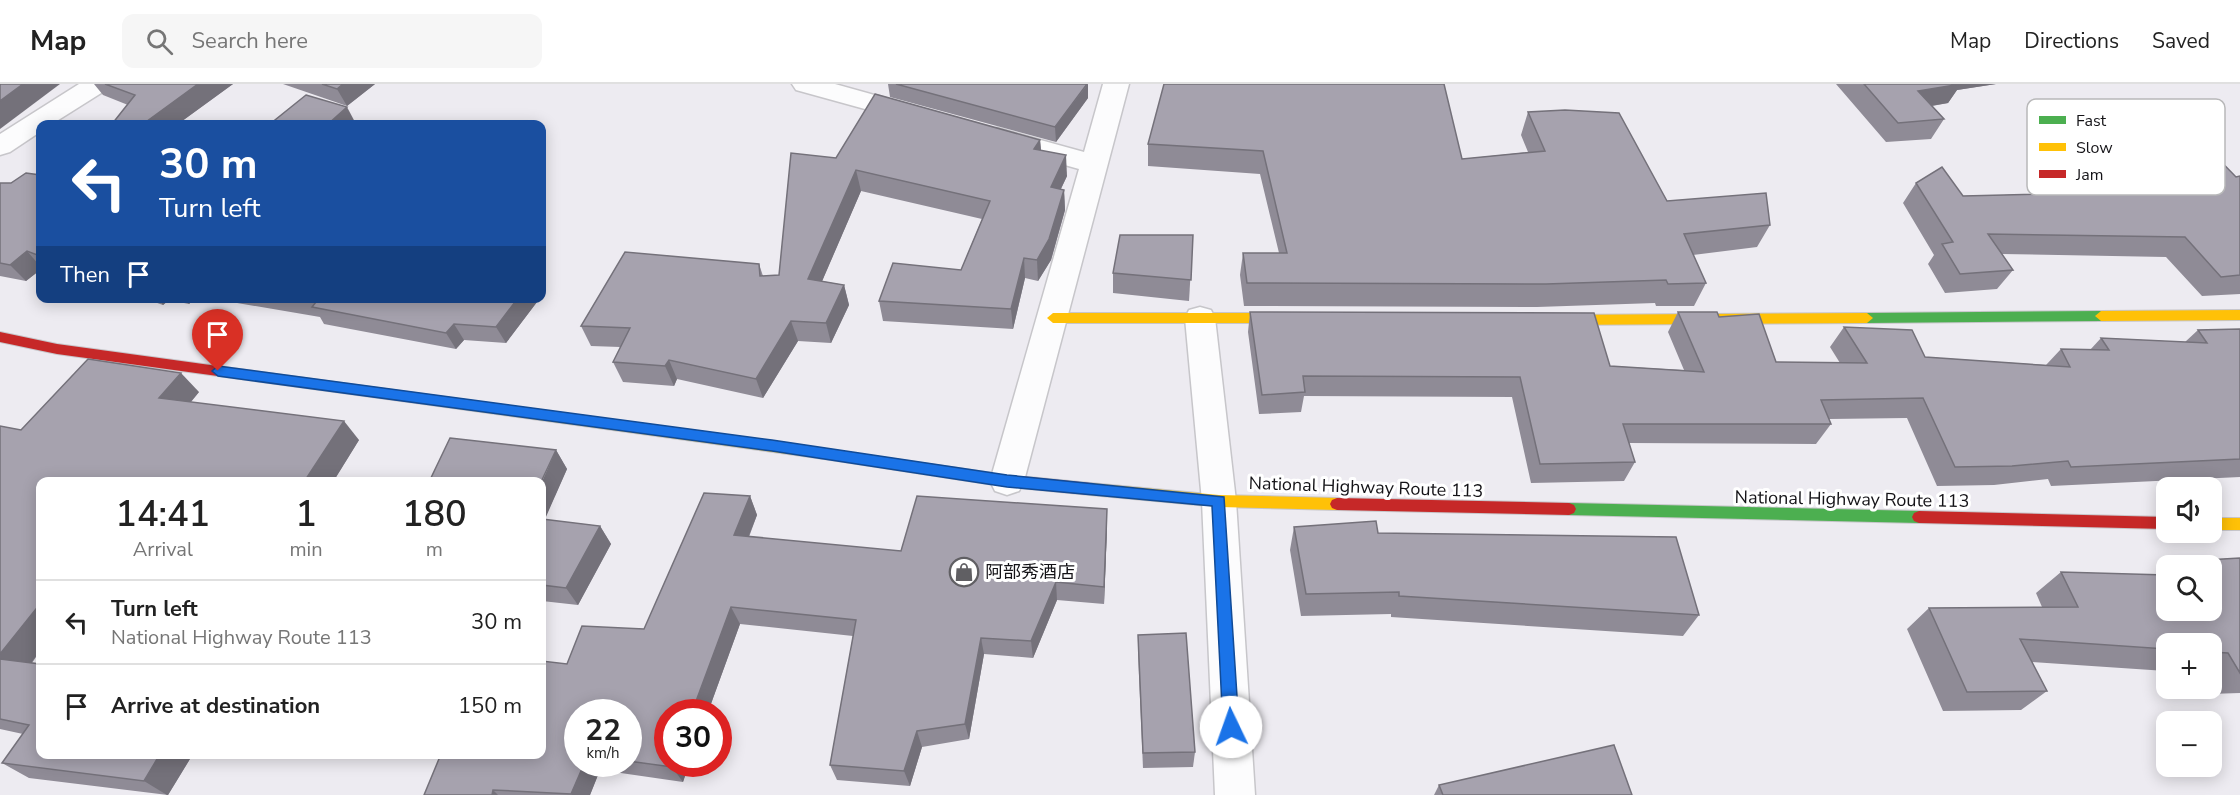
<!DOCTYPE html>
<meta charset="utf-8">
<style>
:root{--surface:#fff;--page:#f6f6f6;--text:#222;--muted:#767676;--line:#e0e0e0}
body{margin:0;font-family:"Nunito Sans","Noto Sans JP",sans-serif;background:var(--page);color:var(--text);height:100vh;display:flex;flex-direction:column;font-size:22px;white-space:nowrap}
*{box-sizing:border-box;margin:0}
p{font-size:20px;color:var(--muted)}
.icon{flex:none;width:33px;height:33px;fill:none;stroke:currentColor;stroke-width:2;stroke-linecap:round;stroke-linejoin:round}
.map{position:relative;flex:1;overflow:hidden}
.side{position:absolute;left:36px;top:393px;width:510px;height:282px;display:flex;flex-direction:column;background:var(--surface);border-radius:12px;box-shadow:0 3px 15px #0003}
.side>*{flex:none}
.guide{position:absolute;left:36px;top:36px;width:510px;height:183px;border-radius:12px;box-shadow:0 3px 15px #0003;background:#1a4fa0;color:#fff;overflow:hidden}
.buttons{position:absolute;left:2156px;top:393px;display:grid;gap:12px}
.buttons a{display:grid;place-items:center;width:66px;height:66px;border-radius:12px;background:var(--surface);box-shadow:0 3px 15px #0003;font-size:30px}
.speed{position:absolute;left:564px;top:615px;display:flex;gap:12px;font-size:30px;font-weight:700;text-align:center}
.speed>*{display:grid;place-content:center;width:78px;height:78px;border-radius:50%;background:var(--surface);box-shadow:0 3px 15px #0003;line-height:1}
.speed small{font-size:15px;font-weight:400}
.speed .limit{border:9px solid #d22;background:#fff;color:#111}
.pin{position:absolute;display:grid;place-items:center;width:51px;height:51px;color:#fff;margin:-62px -26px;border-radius:50% 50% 50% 0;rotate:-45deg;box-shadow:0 0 6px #0007}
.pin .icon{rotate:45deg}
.me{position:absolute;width:66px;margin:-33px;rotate:357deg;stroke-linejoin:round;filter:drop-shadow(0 0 4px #0008)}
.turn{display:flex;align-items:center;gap:21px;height:126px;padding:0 24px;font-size:27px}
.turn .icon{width:78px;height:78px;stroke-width:2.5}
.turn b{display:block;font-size:42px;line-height:51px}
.then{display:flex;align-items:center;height:57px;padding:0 24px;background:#0003;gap:12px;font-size:22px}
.eta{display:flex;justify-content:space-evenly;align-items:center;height:102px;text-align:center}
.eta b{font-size:36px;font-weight:600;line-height:42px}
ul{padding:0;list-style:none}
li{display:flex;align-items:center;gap:18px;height:84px;padding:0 24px;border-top:2px solid var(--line)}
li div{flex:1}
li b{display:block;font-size:22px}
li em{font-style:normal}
header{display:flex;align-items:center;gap:36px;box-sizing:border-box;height:84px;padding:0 30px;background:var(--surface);border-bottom:2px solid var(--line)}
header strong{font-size:28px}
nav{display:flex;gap:33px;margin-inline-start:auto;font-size:21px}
.search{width:420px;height:54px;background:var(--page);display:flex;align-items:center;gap:15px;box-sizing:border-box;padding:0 21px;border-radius:12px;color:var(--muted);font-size:22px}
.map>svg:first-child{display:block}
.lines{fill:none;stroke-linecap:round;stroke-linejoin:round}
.street-casing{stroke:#c7c6ca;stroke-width:3}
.fast-casing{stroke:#c7c6ca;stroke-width:2}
.slow-casing{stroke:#c7c6ca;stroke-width:2}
.jam-casing{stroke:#c7c6ca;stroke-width:2}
.street{fill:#fcfcfd;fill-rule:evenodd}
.fast{fill:#4caf50;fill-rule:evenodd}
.slow{fill:#ffc107;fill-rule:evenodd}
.jam{fill:#c62828;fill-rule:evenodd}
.wall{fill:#8f8b96;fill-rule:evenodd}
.shaded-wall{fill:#74717a}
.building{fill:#a6a2ae;stroke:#74717a;stroke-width:1.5}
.route{fill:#1a73e8;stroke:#114b97;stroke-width:1.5}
.labels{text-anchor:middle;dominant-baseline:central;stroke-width:6;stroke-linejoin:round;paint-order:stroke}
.street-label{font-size:18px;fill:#141317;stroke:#fff}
.poi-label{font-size:18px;fill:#141317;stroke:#fff;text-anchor:start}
.key{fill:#fff;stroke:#b8b8b9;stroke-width:1.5}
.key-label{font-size:16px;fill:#141317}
</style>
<header>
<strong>Map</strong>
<div class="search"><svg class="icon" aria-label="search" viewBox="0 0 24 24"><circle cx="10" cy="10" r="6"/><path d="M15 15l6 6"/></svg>Search here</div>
<nav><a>Map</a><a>Directions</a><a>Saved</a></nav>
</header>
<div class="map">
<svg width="2240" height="711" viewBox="0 0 2240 711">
<rect width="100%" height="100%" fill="#edebf1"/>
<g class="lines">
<g class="street-casing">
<g id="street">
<path d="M79,0H110L106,6L52,40H40V48L10,68L0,71V50Z"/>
<path d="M792,0H835L921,24L925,30L921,36L912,38L796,6Z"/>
<path d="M1103,0H1129L1024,397L1019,407L1007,411L995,407L990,397L1079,85L987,59L984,53L987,47L997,44L1084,68Z"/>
<path d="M1200,223L1211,226L1215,234L1236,417L1255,711H1215L1202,417L1185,234L1189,226Z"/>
</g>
</g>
<g class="fast-casing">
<g id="fast">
<path d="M2101,227L2107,232L2101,237L1867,239L1861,234L1867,229Z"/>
<path d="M1569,419L1919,427L1924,429L1926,433L1924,437L1919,439L1569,431L1564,429L1562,425L1564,421Z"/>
</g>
</g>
<g class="slow-casing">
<g id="slow">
<path d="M2240,226V236L2101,237L2095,232L2101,227Z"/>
<path d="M1053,229H1294L1300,234L1294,239H1053L1047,234Z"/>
<path d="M1867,229L1873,234L1867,239L1553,241L1547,236L1553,231Z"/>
<path d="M423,310L824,365L829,366L831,370L829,374L824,375L423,320L416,315Z"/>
<path d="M1090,399L1219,411L1337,414L1342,416L1344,420L1342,424L1337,426L1219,423L1090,411L1085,409L1083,405L1085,401Z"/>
<rect x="2211" y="434" width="29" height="12"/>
</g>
</g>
<g class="jam-casing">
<g id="jam">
<path d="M0,248L57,260L423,310L430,315L423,320L57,270L0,258Z"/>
<path d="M824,365L1007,391L1090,399L1095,401L1097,405L1095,409L1090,411L1007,403L824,375L819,374L817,370L819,366Z"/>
<path d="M1337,414L1569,419L1574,421L1576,425L1574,429L1569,431L1337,426L1332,424L1330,420L1332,416Z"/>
<path d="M1919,427L2166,433V445L1919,439L1914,437L1912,433L1914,429Z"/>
</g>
</g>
<use href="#street" class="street"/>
<use href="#fast" class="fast"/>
<use href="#slow" class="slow"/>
<use href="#jam" class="jam"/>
</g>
<g class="wall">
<path d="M94,0H233L178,40H112L128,21L103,11Z"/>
<path d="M283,0H375L347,22Z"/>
<path d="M888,0H1088V14L1056,58L890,13Z"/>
<path d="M1836,0H1996L1957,6L1948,19L1932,22L1944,35L1931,55L1886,58Z"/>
<path d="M1528,28L1667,117L1770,141L1757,163L1693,171L1706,199L1694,222H1656L1655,219L1537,223L1244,222L1240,191L1243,169H1279L1260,90L1148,82V60L1462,75L1528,68L1521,51Z"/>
<path d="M1040,56L1041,66L1067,92L1061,105L1064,106L1065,126L1051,176L1038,197L1025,194L1013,245L883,237L879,217L961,186L982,135L861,107L822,197L844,201L849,221L831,259L798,257L763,314L677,295L674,302L623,298L613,278L620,263L591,262L581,242L759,180L763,192L779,191L836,74Z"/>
<path d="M2118,64L2236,93L2240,92V210L2202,212L2166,173L2002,170L2013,186L1997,205L1945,209L1928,180L1934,171L1903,119L1916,99L1963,112L2123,108L2102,84Z"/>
<path d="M40,91V186L26,197L0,192V99H11Z"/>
<path d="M1193,151L1189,217L1113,209V189Z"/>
<path d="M143,214H195L189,220L169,216L163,221Z"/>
<path d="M208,214H540L506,259L464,256L456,265L324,240L320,233Z"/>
<path d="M1250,228L1610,282L1684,286L1668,248L1678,228L1719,233L1776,278L1840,279L1830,263L1844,243L1925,273L2046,281L2061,265L2090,266L2101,254L2185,258L2198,246L2240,245V393L2051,402L2048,395L1994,401L1937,402L1907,334L1829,335L1831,340L1816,360L1629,359L1635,378L1624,397L1531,399L1512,313L1304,312L1301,328L1259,330L1248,248Z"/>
<path d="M199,308L191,318L359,356L333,398H40V567L32,579L193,670L168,711L29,694L2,679L23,650L0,645V342L21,346Z"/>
<path d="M556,366L567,385L544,436L600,442L611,460L578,521L542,517V398Z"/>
<path d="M750,412L757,431L749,453L901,467L1107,425V443L1104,520L1057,516L1033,574L984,570L969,655L922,663L910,702L837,696L830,681L853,552L740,540L708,628H668V680H689L683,698L600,686L590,711H424L567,580L644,545ZM628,628V680H578Z"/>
<path d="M1294,443L1699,531L1683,552L1391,533V530L1301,532L1290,466Z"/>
<path d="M2240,474V609L2209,610L2206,604H2211V560H2166V587L2032,578L2047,607L2021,626L1943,627L1907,545L1929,524L2042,523L2036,509L2061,488L2157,491L2166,484V526L2211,482H2169L2173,478Z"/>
<path d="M1138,551L1195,668L1193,683L1143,684L1138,568Z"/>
<path d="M1439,701L1632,711H1434Z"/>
</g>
<g class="shaded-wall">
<path d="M23,0H60L0,45V17Z"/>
<path d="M198,0H233L178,40H143Z"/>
<path d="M343,0H375L347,22L337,5Z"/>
<path d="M1088,0V14L1056,58L1055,43Z"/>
<path d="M1943,0H1996L1957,6L1948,19L1906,26L1918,7Z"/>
<path d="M347,23L356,40H328Z"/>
<path d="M1040,56L1042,77L1034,65Z"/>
<path d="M1066,71L1067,92L1052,123L1051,103Z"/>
<path d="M856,86L861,107L814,216L808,195Z"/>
<path d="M1064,106L1065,126L1051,176L1038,197L1037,176Z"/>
<path d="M27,167L40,182V186L26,197L10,181Z"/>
<path d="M1024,174L1025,194L1013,245L1011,225Z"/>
<path d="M844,201L849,221L831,259L826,239Z"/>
<path d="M158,214H168L169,216L163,221Z"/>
<path d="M185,214H195L189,220Z"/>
<path d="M518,214H540L506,259L496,243Z"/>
<path d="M791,237L798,257L763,314L756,295Z"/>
<path d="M454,240L464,256L456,265L446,249Z"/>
<path d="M669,276L677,295L674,302L665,282Z"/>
<path d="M181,289L199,308L178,333L159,314Z"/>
<path d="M344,337L359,356L333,398H304Z"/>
<path d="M556,366L567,385L542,442V398Z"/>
<path d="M750,412L757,431L742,469L734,451Z"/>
<path d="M1107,425V443L1104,520V503Z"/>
<path d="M600,442L611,460L578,521L566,504Z"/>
<path d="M1056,498L1057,516L1033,574L1031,557Z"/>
<path d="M40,520V567L22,591L0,576V570Z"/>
<path d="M731,523L740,540L708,628H692Z"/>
<path d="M981,554L984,570L969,655L965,640Z"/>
<path d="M917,647L922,663L910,702L904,687Z"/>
<path d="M160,670H193L168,711H167L144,697Z"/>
<path d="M584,680H595L600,686L590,711H572L571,710Z"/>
<path d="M673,680H689L683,698L672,683Z"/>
<path d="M493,706L498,711H492Z"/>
</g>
<g class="building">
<path d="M0,0H23L0,17Z"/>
<path d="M105,0H198L143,40H112L135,11Z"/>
<path d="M322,0H343L337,5Z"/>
<path d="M896,0H1087L1055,43Z"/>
<path d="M1164,0H1444L1462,75L1545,67L1528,28L1565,26L1619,29L1667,117L1766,109L1770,141L1684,150L1706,199L1668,200L1666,196L1546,200L1247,199L1243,169H1287L1263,67L1148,60Z"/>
<path d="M1864,0H1961L1918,7L1944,35L1898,39Z"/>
<path d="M875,10L1040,56L1034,65L1066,71L1051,103L1064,106L1049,155L1037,176L1024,174L1011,225L879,217L893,179L961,186L990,117L856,86L808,195L844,201L826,239L791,237L756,295L669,276L665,282L613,278L630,244L581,242L625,168L759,180L760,192L779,191L791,69L836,74Z"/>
<path d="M306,11L347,23L328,40H270Z"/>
<path d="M2201,57L2236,93L2240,92V191L2221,193L2185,153L1988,150L2013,186L1960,190L1942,160L1953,158L1916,99L1942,83L1963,112L2157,107L2118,64Z"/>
<path d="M26,89L40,91V172L27,167L10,181L0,179V99H11Z"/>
<path d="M1120,151H1193L1191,196L1113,189Z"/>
<path d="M292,214H318L317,217L319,214H518L496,243L454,240L446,249L312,223L316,218Z"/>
<path d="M1250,228L1594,229L1610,282L1704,288L1678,228H1717L1719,233L1759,230L1776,278L1867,279L1844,243L1912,246L1925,273L2070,283L2061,265L2109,266L2101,254L2207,259L2198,246L2240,245V375L2071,383L2068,377L2012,382L1955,383L1923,314L1821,316L1831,340H1623L1635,378L1540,380L1520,293L1303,292L1305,308L1262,311Z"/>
<path d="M88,275L181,289L159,314L344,337L304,398H154L141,395L139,398H40V520L0,570V342L21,346Z"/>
<path d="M450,354L556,366L541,398H429Z"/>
<path d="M704,409L750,412L734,451L901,467L917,412L1107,425L1104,503L1056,498L1031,557L981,554L965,640L917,647L904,687L830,681L856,536L731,523L692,628H668V680H673L672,683L628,677V628H578V680H584L571,710L493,706L492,711H424L441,670H542V577L567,580L582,542L644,545Z"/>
<path d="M542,435L600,442L566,504L542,501Z"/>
<path d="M1376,437L1378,449L1676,453L1699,531L1399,512V508L1306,510L1294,443Z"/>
<path d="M2240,474V589L2228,569L2211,568V560H2166V565L2020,555L2047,607L1967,608L1929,524L2078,523L2061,488L2166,491V526H2211V482H2175L2173,478Z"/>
<path d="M1186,549L1195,668L1143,669L1138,551Z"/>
<path d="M0,575L40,580V670H160L144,697L2,679L29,641L0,635Z"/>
<path d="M1614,661L1632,711H1443L1439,701Z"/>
</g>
<path class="route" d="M218,282L772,356L1007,391L1224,413L1239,643L1237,649L1231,651L1225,649L1223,643L1212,422L1007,403L772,367L218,292L212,287Z"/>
<defs>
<g id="shop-ring" transform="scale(1.5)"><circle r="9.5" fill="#fff" stroke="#605f63" stroke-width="1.5"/><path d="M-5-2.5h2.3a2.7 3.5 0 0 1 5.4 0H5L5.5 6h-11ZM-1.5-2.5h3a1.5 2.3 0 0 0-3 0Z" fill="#605f63"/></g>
</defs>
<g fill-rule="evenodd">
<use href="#shop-ring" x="964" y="488"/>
</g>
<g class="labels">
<g class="street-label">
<text transform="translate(1366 403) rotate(2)">National Highway Route 113</text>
<text transform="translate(1852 415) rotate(1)">National Highway Route 113</text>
</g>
<g class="poi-label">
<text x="985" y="488">阿部秀酒店</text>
</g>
</g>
<rect x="2027" y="15" width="198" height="96" rx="9" class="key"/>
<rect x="2039" y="32" width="27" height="8" fill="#4caf50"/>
<rect x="2039" y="59" width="27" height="8" fill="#ffc107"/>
<rect x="2039" y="86" width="27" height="8" fill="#c62828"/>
<g class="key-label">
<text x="2076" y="42">Fast</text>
<text x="2076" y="69">Slow</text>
<text x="2076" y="96">Jam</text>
</g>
</svg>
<div class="buttons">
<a><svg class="icon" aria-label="sound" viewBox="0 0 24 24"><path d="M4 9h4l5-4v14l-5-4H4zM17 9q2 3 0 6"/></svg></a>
<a><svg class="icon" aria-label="search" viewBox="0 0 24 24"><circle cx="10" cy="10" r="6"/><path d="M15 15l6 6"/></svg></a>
<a>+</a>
<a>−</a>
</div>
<div class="speed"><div>22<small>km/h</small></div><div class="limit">30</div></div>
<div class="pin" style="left:218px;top:287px;background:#d93025"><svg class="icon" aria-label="arrive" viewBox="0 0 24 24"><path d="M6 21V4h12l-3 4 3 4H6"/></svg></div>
<svg class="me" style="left:1231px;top:643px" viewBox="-20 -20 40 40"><circle r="19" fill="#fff"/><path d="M0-13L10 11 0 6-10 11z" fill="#1a73e8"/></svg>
<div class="guide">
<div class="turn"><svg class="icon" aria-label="left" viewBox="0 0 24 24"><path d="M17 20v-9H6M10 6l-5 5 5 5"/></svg><div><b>30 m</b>Turn left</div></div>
<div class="then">Then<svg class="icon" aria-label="arrive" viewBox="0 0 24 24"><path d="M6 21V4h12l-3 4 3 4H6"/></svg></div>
</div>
<section class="side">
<div class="eta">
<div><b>14:41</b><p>Arrival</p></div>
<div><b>1</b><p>min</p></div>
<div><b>180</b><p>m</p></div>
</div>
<ul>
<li><svg class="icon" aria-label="left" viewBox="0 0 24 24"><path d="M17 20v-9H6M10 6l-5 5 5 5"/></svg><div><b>Turn left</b><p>National Highway Route 113</p></div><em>30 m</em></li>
<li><svg class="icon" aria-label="arrive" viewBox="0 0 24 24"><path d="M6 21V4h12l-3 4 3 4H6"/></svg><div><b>Arrive at destination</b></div><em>150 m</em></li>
</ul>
</section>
</div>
